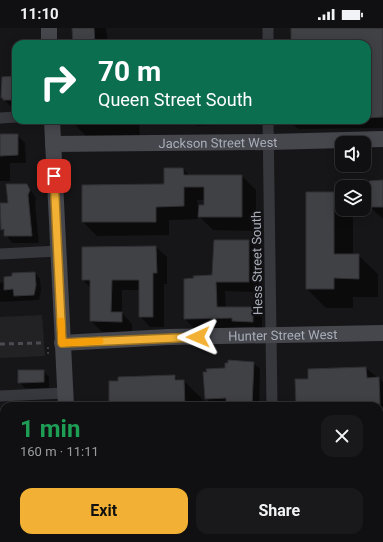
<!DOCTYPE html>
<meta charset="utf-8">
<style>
:root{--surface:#101012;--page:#19191b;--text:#f1f3f6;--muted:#9c9d9f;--line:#303032;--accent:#f2b134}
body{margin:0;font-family:Roboto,sans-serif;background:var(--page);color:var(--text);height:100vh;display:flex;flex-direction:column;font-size:15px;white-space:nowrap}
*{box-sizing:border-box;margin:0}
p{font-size:13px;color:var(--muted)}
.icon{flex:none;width:22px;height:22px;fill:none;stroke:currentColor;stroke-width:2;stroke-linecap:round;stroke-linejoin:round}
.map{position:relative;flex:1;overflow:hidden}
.drawer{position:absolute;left:0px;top:374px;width:383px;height:140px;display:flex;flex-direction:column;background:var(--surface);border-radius:12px 12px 0 0;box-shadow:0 2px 10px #0003,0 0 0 1px var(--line)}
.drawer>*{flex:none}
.hud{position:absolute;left:12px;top:12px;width:359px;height:84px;border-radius:12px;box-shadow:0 2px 10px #0003,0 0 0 1px var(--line);background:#0b6e4f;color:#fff;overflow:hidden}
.controls{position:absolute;left:335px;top:108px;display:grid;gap:8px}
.controls a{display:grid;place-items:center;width:36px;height:36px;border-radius:8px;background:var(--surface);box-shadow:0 2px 10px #0003,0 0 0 1px var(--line);font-size:20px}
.pin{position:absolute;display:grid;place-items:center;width:34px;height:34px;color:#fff;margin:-17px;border-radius:8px;box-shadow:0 2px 6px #0006}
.me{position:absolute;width:44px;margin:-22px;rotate:269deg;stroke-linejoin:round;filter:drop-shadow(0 0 3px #0008)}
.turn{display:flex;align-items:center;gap:14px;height:84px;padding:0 20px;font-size:18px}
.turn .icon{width:52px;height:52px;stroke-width:2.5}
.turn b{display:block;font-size:28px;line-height:34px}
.round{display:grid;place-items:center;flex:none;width:42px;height:42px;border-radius:12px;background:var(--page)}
.headline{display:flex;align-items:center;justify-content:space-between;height:68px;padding:0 20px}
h1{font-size:24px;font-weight:700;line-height:30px;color:#1e9e55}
.primary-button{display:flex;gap:8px;margin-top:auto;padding:8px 20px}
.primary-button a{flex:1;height:46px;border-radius:12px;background:var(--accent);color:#111;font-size:16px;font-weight:700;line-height:46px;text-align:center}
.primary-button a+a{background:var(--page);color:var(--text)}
.status{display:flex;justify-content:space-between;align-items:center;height:28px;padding:0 20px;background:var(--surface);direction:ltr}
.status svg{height:11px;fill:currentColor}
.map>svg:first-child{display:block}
.built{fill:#222225}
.shadow{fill:#0007;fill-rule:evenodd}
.building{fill:#404145;stroke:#303034}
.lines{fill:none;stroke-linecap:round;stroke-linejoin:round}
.path{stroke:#3d3f44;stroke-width:2;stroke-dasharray:2 3;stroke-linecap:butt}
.lane{stroke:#37383d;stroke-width:5.5}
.street{stroke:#37383d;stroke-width:11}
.secondary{stroke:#45474d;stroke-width:16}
.rail{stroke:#4a4c52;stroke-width:3;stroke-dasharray:5 4;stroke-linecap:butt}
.route-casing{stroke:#9d7322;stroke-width:10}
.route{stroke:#f2b134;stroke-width:7}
.slow{stroke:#f59e0b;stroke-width:7}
.labels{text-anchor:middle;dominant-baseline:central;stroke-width:4;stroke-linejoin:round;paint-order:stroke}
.street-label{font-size:13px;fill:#a8adb8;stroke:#111113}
</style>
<div class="status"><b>11:10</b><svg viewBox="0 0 49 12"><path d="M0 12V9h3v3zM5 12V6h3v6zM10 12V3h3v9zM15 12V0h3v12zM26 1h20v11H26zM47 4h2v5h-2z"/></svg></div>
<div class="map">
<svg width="383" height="514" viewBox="0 0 383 514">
<rect width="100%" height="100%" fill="#161618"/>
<path class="built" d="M42,287L45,328L0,330V289Z"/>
<g class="shadow">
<path d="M73,0H106L108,16H74Z"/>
<path d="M367,19H383V100L298,101L289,92H367Z"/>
<path d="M16,50V77L10,78L2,69Z"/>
<path d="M74,92H226L227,96L197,98L193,94L139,96L140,108L88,110L74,96Z"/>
<path d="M0,107H17L25,115L26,135H10V153H0Z"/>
<path d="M183,141L190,148H242L256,162V203L213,202L198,187V191L169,192V207L97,208L83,194V158L165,157ZM197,172H205V178H198Z"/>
<path d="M383,153V191L370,179Z"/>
<path d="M27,157L36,170L35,175L39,215H12L2,201L9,175Z"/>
<path d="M334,165L342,173V181H350L353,184V227H358L378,246V269H353V280H326L307,261Z"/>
<path d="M249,213L258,223V264L225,263L226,280H253L262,290V303L195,301L185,291V252L213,248Z"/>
<path d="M156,219L167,229V256H164V299H150L140,288V262H122V285L132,296V304H102L91,293V260L83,252V220Z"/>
<path d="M35,245L40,251L41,263L39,272L0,274V255Z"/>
<path d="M253,335L260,341L259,378L212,377L206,370L226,341Z"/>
<path d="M366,340L383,354V401H379V378H299L297,376L296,352H309Z"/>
<path d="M43,343L49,349V360H25L19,354Z"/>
<path d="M174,348L179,353H184L205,374V378H110Z"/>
<path d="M4,387V410H0V388Z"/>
<path d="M0,483H4V506L0,503Z"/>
</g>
<g class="building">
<path d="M72,0H94L95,16H73Z"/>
<path d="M291,0H383V89L367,90V16H291Z"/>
<path d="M16,48V72H3V70H1L2,49Z"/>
<path d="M0,106H18V127L0,128Z"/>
<path d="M164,140H183L184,147H242V189H198L199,177H204V159H184V178L156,179V194H82V157L164,156Z"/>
<path d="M383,152V179H369V153Z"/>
<path d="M6,156H27L30,162L28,167L32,208H4V201L1,202L0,175H8Z"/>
<path d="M306,164H334V226H359V251L334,250V261H306Z"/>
<path d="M214,212H249V254H216L217,279H253V294L232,293V290L184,291V251L194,250L193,248L212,247Z"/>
<path d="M156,218L157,245H153V289H139V252H112L111,284H122V294L90,293V252H82V219Z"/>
<path d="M35,244L36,257L34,267L14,268L13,261L4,262V249L12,248V245Z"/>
<path d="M228,332L254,334L252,378H226V370L205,371L203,344H207L206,341L225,340V335H228Z"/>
<path d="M366,339L367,350L379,349L380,376L368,377V378L296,376L295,351H308V341Z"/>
<path d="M18,342H44V354L18,355Z"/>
<path d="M175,347V352H184L185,378H109V353H118V349Z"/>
</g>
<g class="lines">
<path class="path" d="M48,319V325H51"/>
<g class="lane">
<path d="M0,428L4,434"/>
<path d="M379,456H383"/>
<path d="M166,510V514"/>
</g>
<g class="street">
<path d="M268,16V0"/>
<path d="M0,90L16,89"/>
<path d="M268,92L272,378"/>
<path d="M0,226L58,223"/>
<path d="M0,368L65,365"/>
<path d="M379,494H383"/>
<path d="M274,510V514"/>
<path d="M0,513L52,512L59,510"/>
</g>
<g class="secondary">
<path d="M49,0V16"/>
<path d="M52,92L66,378"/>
<path id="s1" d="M53,116L269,114L383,111"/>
<path id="s2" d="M62,315L168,309L383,305"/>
<path d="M72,510V514"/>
</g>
<path class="rail" d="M0,316L41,315"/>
</g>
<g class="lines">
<g class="route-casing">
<path id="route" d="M54,148L62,315L198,309"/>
</g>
<use href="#route" class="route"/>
<path class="slow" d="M61,293L62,315L100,313"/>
</g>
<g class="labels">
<g class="street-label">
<text stroke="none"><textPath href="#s1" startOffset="165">Jackson Street West</textPath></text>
<text transform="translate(257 235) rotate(-91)">Hess Street South</text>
<text stroke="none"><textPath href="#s2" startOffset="221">Hunter Street West</textPath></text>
</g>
</g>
</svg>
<div class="controls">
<a><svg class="icon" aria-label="sound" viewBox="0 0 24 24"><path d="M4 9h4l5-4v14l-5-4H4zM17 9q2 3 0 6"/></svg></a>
<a><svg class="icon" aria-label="layers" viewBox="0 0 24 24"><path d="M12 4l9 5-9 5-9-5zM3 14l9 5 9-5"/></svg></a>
</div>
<div class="pin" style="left:54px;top:148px;background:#d93025"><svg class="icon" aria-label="arrive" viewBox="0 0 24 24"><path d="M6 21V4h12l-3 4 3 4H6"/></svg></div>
<svg class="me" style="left:198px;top:309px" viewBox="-20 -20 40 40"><path d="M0-17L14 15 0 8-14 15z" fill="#f2b134" stroke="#fff" stroke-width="4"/></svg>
<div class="hud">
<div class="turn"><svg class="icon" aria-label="right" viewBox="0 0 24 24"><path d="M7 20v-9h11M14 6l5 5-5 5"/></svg><div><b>70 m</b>Queen Street South</div></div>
</div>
<section class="drawer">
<div class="headline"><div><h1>1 min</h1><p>160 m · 11:11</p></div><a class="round"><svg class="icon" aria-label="close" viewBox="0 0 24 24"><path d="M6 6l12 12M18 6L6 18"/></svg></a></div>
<div class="primary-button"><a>Exit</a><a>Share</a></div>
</section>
</div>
